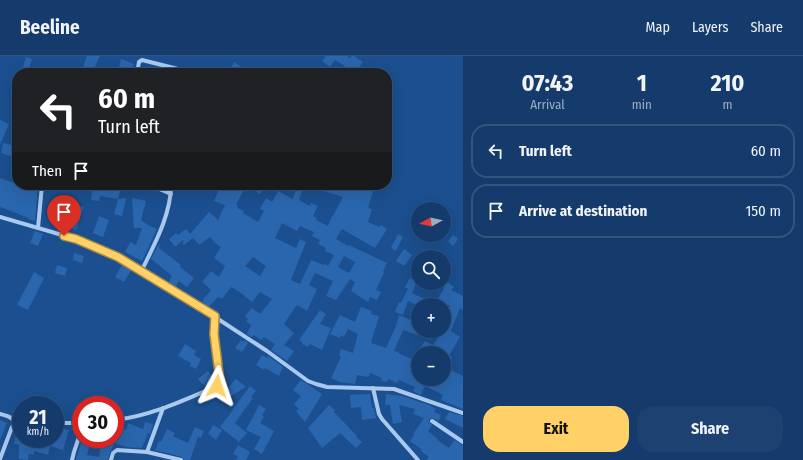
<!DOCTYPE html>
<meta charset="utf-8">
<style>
:root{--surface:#143b6b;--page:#1d4271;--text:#f1f3f6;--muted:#9dadc1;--line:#33557e;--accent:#ffd166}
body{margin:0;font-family:"Fira Sans Condensed",sans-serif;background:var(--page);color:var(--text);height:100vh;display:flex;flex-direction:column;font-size:15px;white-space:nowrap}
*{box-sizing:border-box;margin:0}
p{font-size:13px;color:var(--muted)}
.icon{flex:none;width:22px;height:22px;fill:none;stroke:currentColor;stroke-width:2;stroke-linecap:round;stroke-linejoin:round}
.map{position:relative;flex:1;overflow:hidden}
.drawer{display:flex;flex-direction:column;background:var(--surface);width:340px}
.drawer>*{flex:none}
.hud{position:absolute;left:12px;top:12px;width:380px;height:122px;border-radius:16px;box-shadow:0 4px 16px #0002,0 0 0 1px var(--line);background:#202124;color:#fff;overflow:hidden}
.needle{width:26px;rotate:262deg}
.fabs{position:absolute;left:411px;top:146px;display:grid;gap:8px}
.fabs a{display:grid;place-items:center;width:40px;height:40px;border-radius:50%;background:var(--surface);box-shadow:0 4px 16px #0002,0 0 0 1px var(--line);font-size:20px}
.speed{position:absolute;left:12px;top:340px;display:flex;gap:8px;font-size:20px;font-weight:700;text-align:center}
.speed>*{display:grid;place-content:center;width:52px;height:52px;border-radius:50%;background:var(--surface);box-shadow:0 4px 16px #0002,0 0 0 1px var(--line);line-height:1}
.speed small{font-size:10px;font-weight:400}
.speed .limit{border:6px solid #d22;background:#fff;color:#111}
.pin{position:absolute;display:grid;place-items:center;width:34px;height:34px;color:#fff;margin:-41px -17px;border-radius:50% 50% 50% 0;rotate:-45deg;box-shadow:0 0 4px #0007}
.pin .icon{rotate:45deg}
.me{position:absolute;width:44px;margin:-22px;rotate:5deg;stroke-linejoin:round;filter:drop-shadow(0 0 3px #0008)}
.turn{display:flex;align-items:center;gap:14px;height:84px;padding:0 20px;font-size:18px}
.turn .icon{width:52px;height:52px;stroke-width:2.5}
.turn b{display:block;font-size:28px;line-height:34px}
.then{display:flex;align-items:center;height:38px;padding:0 20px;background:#0003;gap:8px;font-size:15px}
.eta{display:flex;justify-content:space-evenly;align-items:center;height:68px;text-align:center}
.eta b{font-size:24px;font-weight:700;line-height:28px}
.button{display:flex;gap:8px;margin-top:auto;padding:8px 20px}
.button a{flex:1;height:46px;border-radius:16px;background:var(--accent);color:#111;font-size:16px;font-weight:700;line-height:46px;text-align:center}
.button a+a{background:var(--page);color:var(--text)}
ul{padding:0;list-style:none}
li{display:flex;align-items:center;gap:12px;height:54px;margin:0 8px 6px;padding:0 12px;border:2px solid var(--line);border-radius:16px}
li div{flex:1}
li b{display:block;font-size:15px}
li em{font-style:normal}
header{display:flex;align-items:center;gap:24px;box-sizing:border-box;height:56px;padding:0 20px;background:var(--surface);border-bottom:1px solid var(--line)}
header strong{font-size:19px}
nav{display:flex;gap:22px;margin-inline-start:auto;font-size:14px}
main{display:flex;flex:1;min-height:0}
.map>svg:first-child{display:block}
.building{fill:#2a66ad;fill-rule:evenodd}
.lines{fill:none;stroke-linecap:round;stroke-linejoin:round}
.street{stroke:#a9c9ee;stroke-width:4}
.route-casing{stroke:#a68842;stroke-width:10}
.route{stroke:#ffd166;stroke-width:7}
</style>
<header>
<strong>Beeline</strong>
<nav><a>Map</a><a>Layers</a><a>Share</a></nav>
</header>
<main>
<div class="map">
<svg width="463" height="404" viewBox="0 0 463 404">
<rect width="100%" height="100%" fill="#1b4f8f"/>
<g class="building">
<path d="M87,0H100L93,15L83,11Z"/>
<path d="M326,0H347L350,2L352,0H354L363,6L355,17H340L345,10L335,4L330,11L322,5Z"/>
<path d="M26,1L32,3L29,13L23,11Z"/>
<path d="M121,3L134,8L131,17H121L118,16Z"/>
<path d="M234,6L243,12L240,17H228Z"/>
<path d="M0,64L9,68L0,89Z"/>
<path d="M3,87L17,90V102L1,97Z"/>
<path d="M0,122L17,128V129H20L31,132V129H38L35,165L28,163L29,162L22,160V159H19V158L0,151Z"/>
<path d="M93,129L112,132V129L121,131L118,143L126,142L122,160L114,158L118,143L100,140L99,145L91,144Z"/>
<path d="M221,129H265L260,138L246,130L236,149H238L237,152L244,155L243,157L258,166L264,155L260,153L266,142L272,146L278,135L293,143L297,129H304L299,144L310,150L311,147L318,150L313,160L317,162L316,164L328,170L332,160H333L343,141L327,136L310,131V129H363L362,131L373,135L368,152L372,153L368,166L379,171L381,169L387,173L375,192L342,173L336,183L348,190L349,189L387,207L383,216L384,217L376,234L381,236L377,244L370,241L368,246L351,235L355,226L350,223L336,244L326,240L333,225L315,217L309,229L317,233L307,255L297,249V250H296L284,268L294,277L284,289L294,295L287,305L271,294L275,288L264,281L261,284L254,279L252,281L247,278L251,269L246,265L248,263L245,260L252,252L260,258L272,243L260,236L252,246L241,237L231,231L222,243L218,241L209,251L202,245L211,234L202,226L211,215L219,221L225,210L214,202L221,191L215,187L210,181L199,189L193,182L184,189L182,187L184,186L183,184L175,191L169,183L176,177L178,179L186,173L190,178L209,156L218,164L225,149L214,145ZM282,167L297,175L300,170L314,176L312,180L320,184L318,188L326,192L325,195L334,199L328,210L325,208L324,209L311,204L300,228L291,224L306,186L300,183L296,192L275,182ZM344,200L355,206L349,217L338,211ZM253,201L266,210L260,220L245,210Z"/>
<path d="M132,142L146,145L141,164L148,169L157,173L142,205L125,196L130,186L136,189L142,172H134Z"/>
<path d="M73,148L84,151L76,174L65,170Z"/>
<path d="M99,160L109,164L103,181L93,177Z"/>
<path d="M35,175L43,178L38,190L30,187Z"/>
<path d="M398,178L403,181L396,195L391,192Z"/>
<path d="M453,179L458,183L453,190L448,185Z"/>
<path d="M159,188H160L159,192L181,209L180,211L194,222L187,231L179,225L176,230L169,226L172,220L151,203Z"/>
<path d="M404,193L412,199L404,210L396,205Z"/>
<path d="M74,197L84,200L82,207L73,204Z"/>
<path d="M57,209L67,212L65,220L55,217Z"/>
<path d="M122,209L131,214L124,226L115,221Z"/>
<path d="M34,216L44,222L28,254L17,249Z"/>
<path d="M410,222L417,226L412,237L435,248L444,232V223L454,231L451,234L463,240V254L460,252L451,275L460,281L449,299L452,301L446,312L463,320V353L441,344L443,339L425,330L421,339L413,335L415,331L399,324L397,327L388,323L387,326L381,325L382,322L370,317L369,321L368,320V321L357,319L355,328L340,326L331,322L341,301L339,300L341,293L353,297L358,278L348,273L344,281L341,279L340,282L330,278L340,259L355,266L361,251L372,255L371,258L379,260L371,287L386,292L396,270L399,259L418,267V279L403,274L394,295L398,296V297L418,306V323H444V297H430L421,291L425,285L433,289L443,275H444V266L450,249H417L408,245L403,259L395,256L399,246L401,247L408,233L405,231Z"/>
<path d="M320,254L326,258L320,268L331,272L322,294L310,288L308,291L302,288L303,287L299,284Z"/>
<path d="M241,284L244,286V284L248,287L242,296L235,292Z"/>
<path d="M185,288L196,295L194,299L201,303L196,313L190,310L191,307L178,300Z"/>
<path d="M262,299L267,302L268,300L283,311L279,320L265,312L264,314L256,309Z"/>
<path d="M208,315L213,320L209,324L210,325L204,330L198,323Z"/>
<path d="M236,323L246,331L223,345L219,338L226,334Z"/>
<path d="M301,324L322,338L305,366L296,355L299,353L294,348L301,340L293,334Z"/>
<path d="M250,330L256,335L251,341L253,342L235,367L247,377L239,386L220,371L233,354V353Z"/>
<path d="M370,338L372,352H374L376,362L362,364L361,351L351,352L350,339Z"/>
<path d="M386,338L402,340L429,349L436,353L434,356L441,359L439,365L433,362L429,363V366L432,369L428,375L438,383L437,384L449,392L454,384L463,389V404H426L429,401L421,395L422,394L410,385L414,379L413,378L424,362L413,358L415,353L399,349L402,366L393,368L390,349H385Z"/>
<path d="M259,349L266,353L262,359L264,360L260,367L274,375L262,398L254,393L261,381L246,374Z"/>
<path d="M329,349L335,354L334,356L357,380L356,381L362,386L356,392L340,377L322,392L308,372Z"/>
<path d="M449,356L463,360V372L445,363Z"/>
<path d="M0,364L7,367L0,384Z"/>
<path d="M145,366L153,368L150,378L148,377L142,392L126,391L115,387V372L126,374L128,367L143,373Z"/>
<path d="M213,369L222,374L216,384L208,378Z"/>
<path d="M195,371L204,375L201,382L198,381L190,404H184L182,401L155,394L159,385L161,386L167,373L175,377L173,380L188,387Z"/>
<path d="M17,372H21V383H28L38,385V383H56V382H57L59,372L69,374L63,394L50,390L48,399L34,395V399L29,398L28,404L19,403V389L14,388Z"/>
<path d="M81,387L90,388L87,399L99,401L101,387H114L112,393L110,396L108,404H76Z"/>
<path d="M238,389L250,396L246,404H236L238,400L233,398Z"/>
</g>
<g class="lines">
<g class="street">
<path d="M137,17L139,6L142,4L194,17"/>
<path d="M150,129L171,138"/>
<path d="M0,161L76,183L119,201L215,261L267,295L308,325L316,328L327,331L394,333L463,357"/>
<path d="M38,172L42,129"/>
<path d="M141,216C154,189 171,159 171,129"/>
<path d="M373,332L379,358L382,363L418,404"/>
<path d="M0,358C8,360 12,361 17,368"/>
<path d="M115,364C151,360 184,344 217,330L220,325L214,278L215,261"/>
<path d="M432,365L463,386"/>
<path d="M55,367H81"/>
<path d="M147,396L163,352"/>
<path d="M0,403L12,371L17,368H21"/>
<path d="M72,404L74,396L81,375"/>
<path d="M111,404L113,397L117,394L147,396L181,404"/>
</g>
</g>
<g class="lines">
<g class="route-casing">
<path id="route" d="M64,180L76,183L118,201L215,260L214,278L220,325L217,330"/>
</g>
<use href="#route" class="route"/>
</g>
</svg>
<div class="fabs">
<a><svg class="needle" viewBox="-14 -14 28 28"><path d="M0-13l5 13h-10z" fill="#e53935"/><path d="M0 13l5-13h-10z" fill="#9dadc1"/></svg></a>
<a><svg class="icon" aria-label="search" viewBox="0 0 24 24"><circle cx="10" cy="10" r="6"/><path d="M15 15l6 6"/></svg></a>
<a>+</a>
<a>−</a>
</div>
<div class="speed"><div>21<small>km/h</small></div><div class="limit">30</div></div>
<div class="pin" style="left:64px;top:180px;background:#d93025"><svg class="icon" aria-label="arrive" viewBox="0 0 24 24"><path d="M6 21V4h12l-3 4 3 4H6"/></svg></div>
<svg class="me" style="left:217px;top:330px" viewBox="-20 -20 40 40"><path d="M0-17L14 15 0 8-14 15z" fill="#ffd166" stroke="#fff" stroke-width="4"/></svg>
<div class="hud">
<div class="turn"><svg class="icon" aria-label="left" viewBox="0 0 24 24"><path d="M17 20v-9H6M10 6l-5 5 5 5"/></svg><div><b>60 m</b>Turn left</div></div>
<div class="then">Then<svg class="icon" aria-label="arrive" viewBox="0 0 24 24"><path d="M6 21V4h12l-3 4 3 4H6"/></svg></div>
</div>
</div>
<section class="drawer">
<div class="eta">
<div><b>07:43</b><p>Arrival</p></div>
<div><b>1</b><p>min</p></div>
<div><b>210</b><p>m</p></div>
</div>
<ul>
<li><svg class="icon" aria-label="left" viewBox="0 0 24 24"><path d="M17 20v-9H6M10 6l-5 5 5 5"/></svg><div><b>Turn left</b></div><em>60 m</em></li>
<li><svg class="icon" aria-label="arrive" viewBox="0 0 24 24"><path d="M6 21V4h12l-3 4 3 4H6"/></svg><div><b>Arrive at destination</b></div><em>150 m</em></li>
</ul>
<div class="button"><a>Exit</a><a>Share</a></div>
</section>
</main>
